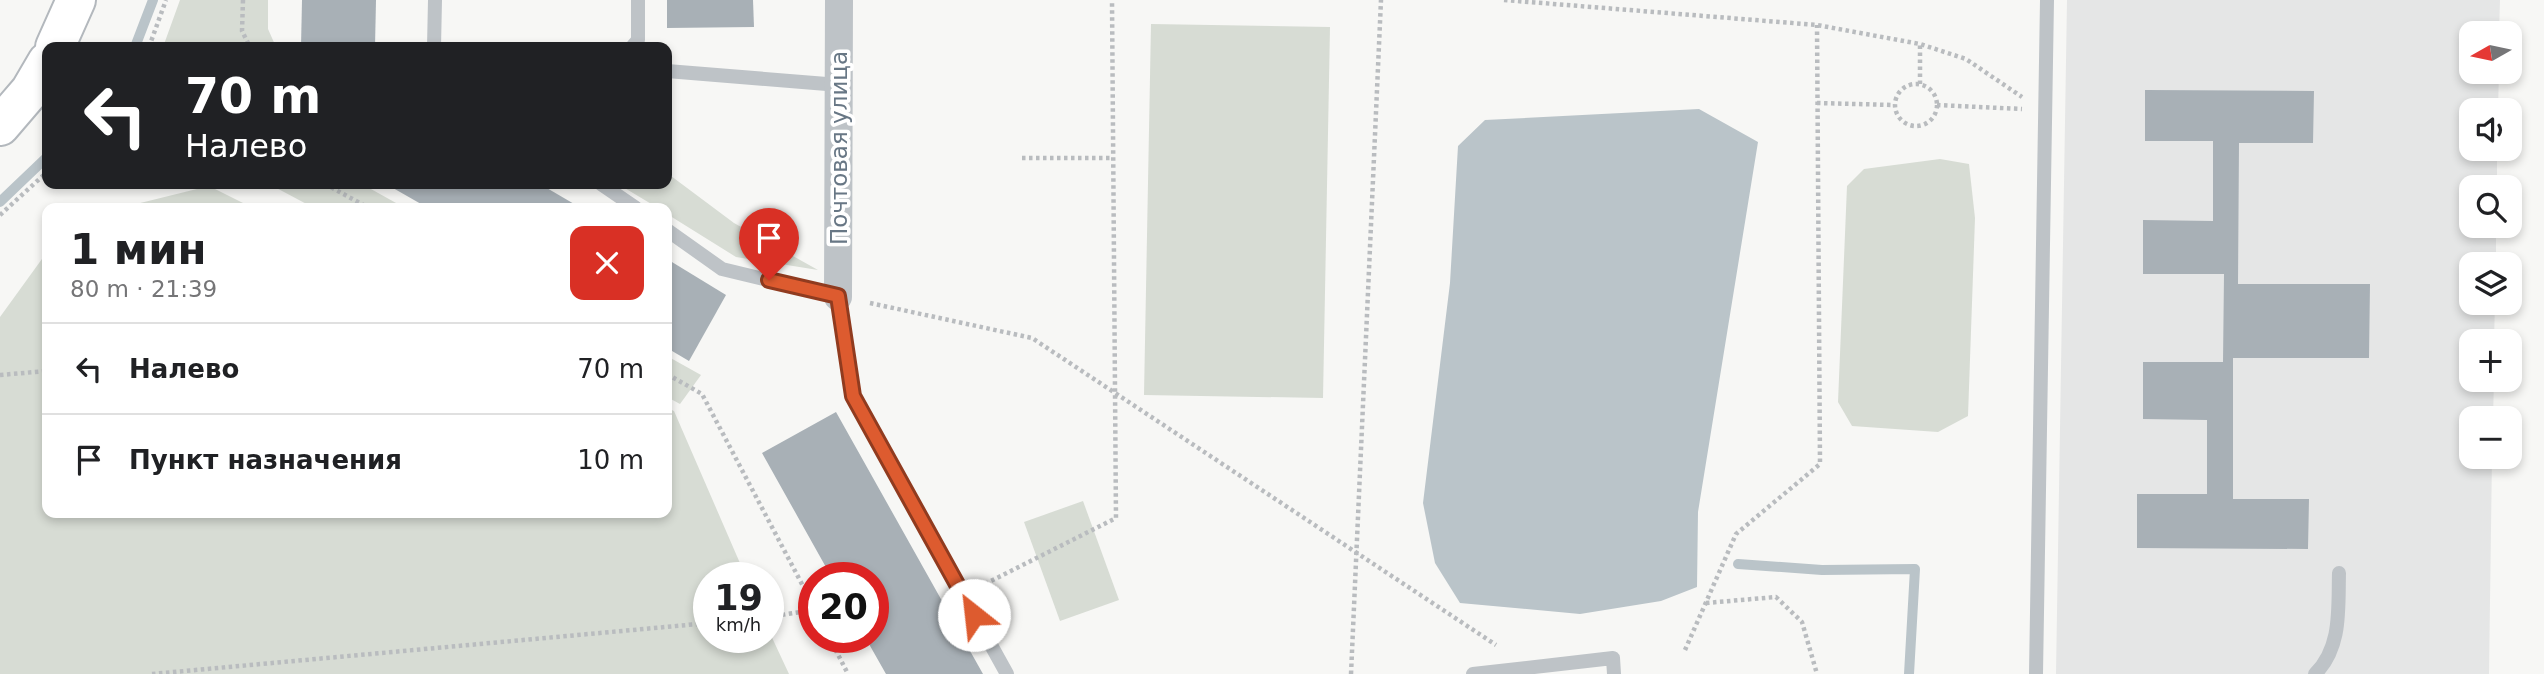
<!DOCTYPE html>
<html lang="ru">
<meta charset="utf-8">
<style>
:root{--surface:#fff;--page:#f6f6f6;--text:#202124;--muted:#757577;--line:#e0e0e0}
body{margin:0;font-family:"DejaVu Sans",sans-serif;background:var(--page);color:var(--text);height:100vh;display:flex;flex-direction:column;font-size:26px;white-space:nowrap}
*{box-sizing:border-box;margin:0}
p{font-size:23px;color:var(--muted)}
.icon{flex:none;width:38px;height:38px;fill:none;stroke:currentColor;stroke-width:2;stroke-linecap:round;stroke-linejoin:round}
.map{position:relative;flex:1;overflow:hidden}
.drawer{position:absolute;left:42px;top:203px;width:630px;height:315px;display:flex;flex-direction:column;background:var(--surface);border-radius:14px;box-shadow:0 4px 10px #0003}
.drawer>*{flex:none}
.hud{position:absolute;left:42px;top:42px;width:630px;height:147px;border-radius:14px;box-shadow:0 4px 10px #0003;background:#202124;color:#fff;overflow:hidden}
.needle{width:46px;rotate:261deg}
.tools{position:absolute;left:2459px;top:21px;display:grid;gap:14px}
.tools a{display:grid;place-items:center;width:63px;height:63px;border-radius:14px;background:var(--surface);box-shadow:0 4px 10px #0003;font-size:35px}
.speed{position:absolute;left:693px;top:562px;display:flex;gap:14px;font-size:35px;font-weight:700;text-align:center}
.speed>*{display:grid;place-content:center;width:91px;height:91px;border-radius:50%;background:var(--surface);box-shadow:0 4px 10px #0003;line-height:1}
.speed small{font-size:18px;font-weight:400}
.speed .limit{border:10px solid #d22;background:#fff;color:#111}
.pin{position:absolute;display:grid;place-items:center;width:60px;height:60px;color:#fff;margin:-72px -30px;border-radius:50% 50% 50% 0;rotate:-45deg;box-shadow:0 0 7px #0007}
.pin .icon{rotate:45deg}
.me{position:absolute;width:77px;margin:-38px;rotate:331deg;stroke-linejoin:round;filter:drop-shadow(0 0 5px #0008)}
.turn{display:flex;align-items:center;gap:24px;height:147px;padding:0 28px;font-size:32px}
.turn .icon{width:91px;height:91px;stroke-width:2.5}
.turn b{display:block;font-size:49px;line-height:60px}
.round{display:grid;place-items:center;flex:none;width:74px;height:74px;border-radius:14px;background:var(--page)}
.head{display:flex;align-items:center;justify-content:space-between;height:119px;padding:0 28px}
h1{font-size:42px;font-weight:600;line-height:52px}
ul{padding:0;list-style:none}
li{display:flex;align-items:center;gap:21px;height:91px;padding:0 28px;border-top:2px solid var(--line)}
li div{flex:1}
li b{display:block;font-size:26px}
li em{font-style:normal}
.map>svg:first-child{display:block}
.built{fill:#e5e6e6}
.green{fill:#d7dcd4}
.water{fill:#bac4c9}
.lines{fill:none;stroke-linecap:round;stroke-linejoin:round}
.stream{stroke:#bac4c9;stroke-width:10}
.building{fill:#a8b0b6}
.secondary-casing{stroke:#b3b8bd;stroke-width:42}
.path{stroke:#b9bcbf;stroke-width:4.5;stroke-dasharray:3.5 3.5;stroke-linecap:butt}
.service{stroke:#bec3c7;stroke-width:14}
.minor{stroke:#bec3c7;stroke-width:28}
.secondary{stroke:#fff;stroke-width:38}
.route-casing{stroke:#903b1f;stroke-width:18}
.route{stroke:#dd5b2f;stroke-width:12}
.labels{text-anchor:middle;dominant-baseline:central;stroke-width:7;stroke-linejoin:round;paint-order:stroke}
.street-label{font-size:23px;fill:#687785;stroke:#fff}
</style>
<div class="map">
<svg width="2544" height="674" viewBox="0 0 2544 674">
<rect width="100%" height="100%" fill="#f7f7f5"/>
<path class="built" d="M2067,0H2500L2499,33H2471V72H2499L2498,110H2471V149H2497V187H2471V226H2496V264H2471V303H2495L2494,341H2471V380H2494L2493,418H2471V457H2492L2489,674H2056Z"/>
<g class="green">
<path d="M180,0H268V29L276,47H163Z"/>
<path d="M1151,24L1330,27L1323,398L1144,395Z"/>
<path d="M1940,159L1969,164L1975,218L1968,416L1938,432L1852,426L1838,402L1847,186L1864,169Z"/>
<path d="M667,173L734,223L818,270L736,257L667,214V208H658L618,184H667Z"/>
<path d="M269,184H362L405,208H314Z"/>
<path d="M209,186L253,208H120Z"/>
<path d="M47,252V513H667V408L674,411L746,577L709,578V637H768V629L789,674H0V317Z"/>
<path d="M667,356L701,375L680,404L667,397Z"/>
<path d="M1083,501L1119,600L1060,621L1024,522Z"/>
</g>
<path class="water" d="M1699,109L1758,142L1698,512L1697,587L1661,601L1580,614L1460,603L1435,563L1423,503L1450,283L1458,146L1485,120Z"/>
<g class="lines">
<g class="stream">
<path d="M135,47L153,0"/>
<path d="M0,202L47,157"/>
<path d="M1738,564L1822,570L1915,569L1909,674"/>
</g>
</g>
<g class="building">
<path d="M302,0H376L375,47H301Z"/>
<path d="M667,0H753L754,27L667,28Z"/>
<path d="M2145,90L2314,91L2313,143H2239L2238,284H2370L2369,358H2233V499H2309L2308,549L2137,548V494H2207V420L2143,419V362H2223L2224,274H2143V220L2213,221V141H2145Z"/>
<path d="M386,184H540L581,208H428Z"/>
<path d="M667,259L726,295L689,361L667,348Z"/>
<path d="M836,412L983,674H886L865,637H873V578H832L762,453Z"/>
</g>
<g class="lines">
<g class="secondary-casing">
<g id="secondary">
<path d="M55,47L76,0"/>
<path d="M0,126L30,91L47,62"/>
</g>
</g>
<g class="path">
<path d="M243,0L242,31L250,47"/>
<path d="M1504,0L1817,25L1920,44L1966,59L2022,97"/>
<path d="M149,47L166,0"/>
<path d="M1920,84V44"/>
<circle cx="1916" cy="105" r="21"/>
<path d="M1817,103L1894,105"/>
<path d="M1937,105L2022,109"/>
<path d="M1022,158H1113"/>
<path d="M325,184L369,208"/>
<path d="M0,215L47,172"/>
<path d="M870,303L1032,338L1496,645"/>
<path d="M667,374L702,394L814,607"/>
<path d="M0,375L47,371"/>
<path d="M985,584L1116,518L1112,0"/>
<path d="M1706,603L1776,597L1802,622L1817,674"/>
<path d="M768,617L814,610"/>
<path d="M829,637L848,674"/>
<path d="M1685,650L1736,534L1820,464L1817,25"/>
<path d="M152,674L709,623"/>
<path d="M1351,674L1381,0"/>
</g>
<g class="service">
<path d="M434,47L435,0"/>
<path d="M632,47L638,40V0"/>
<path d="M667,71L839,85"/>
<path d="M601,184L636,208"/>
<path d="M667,230L722,269L838,297L853,396L1007,674"/>
<path d="M1473,674L1613,658L1614,674"/>
<path d="M2036,674L2047,0"/>
<path d="M2315,674C2342,647 2338,609 2339,573"/>
</g>
<path class="minor" d="M838,297L839,0"/>
<use href="#secondary" class="secondary"/>
</g>
<g class="lines">
<g class="route-casing">
<path id="route" d="M769,280L838,296L853,396L974,615"/>
</g>
<use href="#route" class="route"/>
</g>
<g class="labels">
<g class="street-label">
<text transform="translate(839 148) rotate(-90)">Почтовая улица</text>
</g>
</g>
</svg>
<div class="tools">
<a><svg class="needle" viewBox="-14 -14 28 28"><path d="M0-13l5 13h-10z" fill="#e53935"/><path d="M0 13l5-13h-10z" fill="#757577"/></svg></a>
<a><svg class="icon" aria-label="sound" viewBox="0 0 24 24"><path d="M4 9h4l5-4v14l-5-4H4zM17 9q2 3 0 6"/></svg></a>
<a><svg class="icon" aria-label="search" viewBox="0 0 24 24"><circle cx="10" cy="10" r="6"/><path d="M15 15l6 6"/></svg></a>
<a><svg class="icon" aria-label="layers" viewBox="0 0 24 24"><path d="M12 4l9 5-9 5-9-5zM3 14l9 5 9-5"/></svg></a>
<a>+</a>
<a>−</a>
</div>
<div class="speed"><div>19<small>km/h</small></div><div class="limit">20</div></div>
<div class="pin" style="left:769px;top:280px;background:#d93025"><svg class="icon" aria-label="arrive" viewBox="0 0 24 24"><path d="M6 21V4h12l-3 4 3 4H6"/></svg></div>
<svg class="me" style="left:974px;top:615px" viewBox="-20 -20 40 40"><circle r="19" fill="#fff"/><path d="M0-13L10 11 0 6-10 11z" fill="#dd5b2f"/></svg>
<div class="hud">
<div class="turn"><svg class="icon" aria-label="left" viewBox="0 0 24 24"><path d="M17 20v-9H6M10 6l-5 5 5 5"/></svg><div><b>70 m</b>Налево</div></div>
</div>
<section class="drawer">
<div class="head"><div><h1>1 мин</h1><p>80 m · 21:39</p></div><a class="round" style="background:#d93025;color:#fff"><svg class="icon" aria-label="close" viewBox="0 0 24 24"><path d="M6 6l12 12M18 6L6 18"/></svg></a></div>
<ul>
<li><svg class="icon" aria-label="left" viewBox="0 0 24 24"><path d="M17 20v-9H6M10 6l-5 5 5 5"/></svg><div><b>Налево</b></div><em>70 m</em></li>
<li><svg class="icon" aria-label="arrive" viewBox="0 0 24 24"><path d="M6 21V4h12l-3 4 3 4H6"/></svg><div><b>Пункт назначения</b></div><em>10 m</em></li>
</ul>
</section>
</div>
